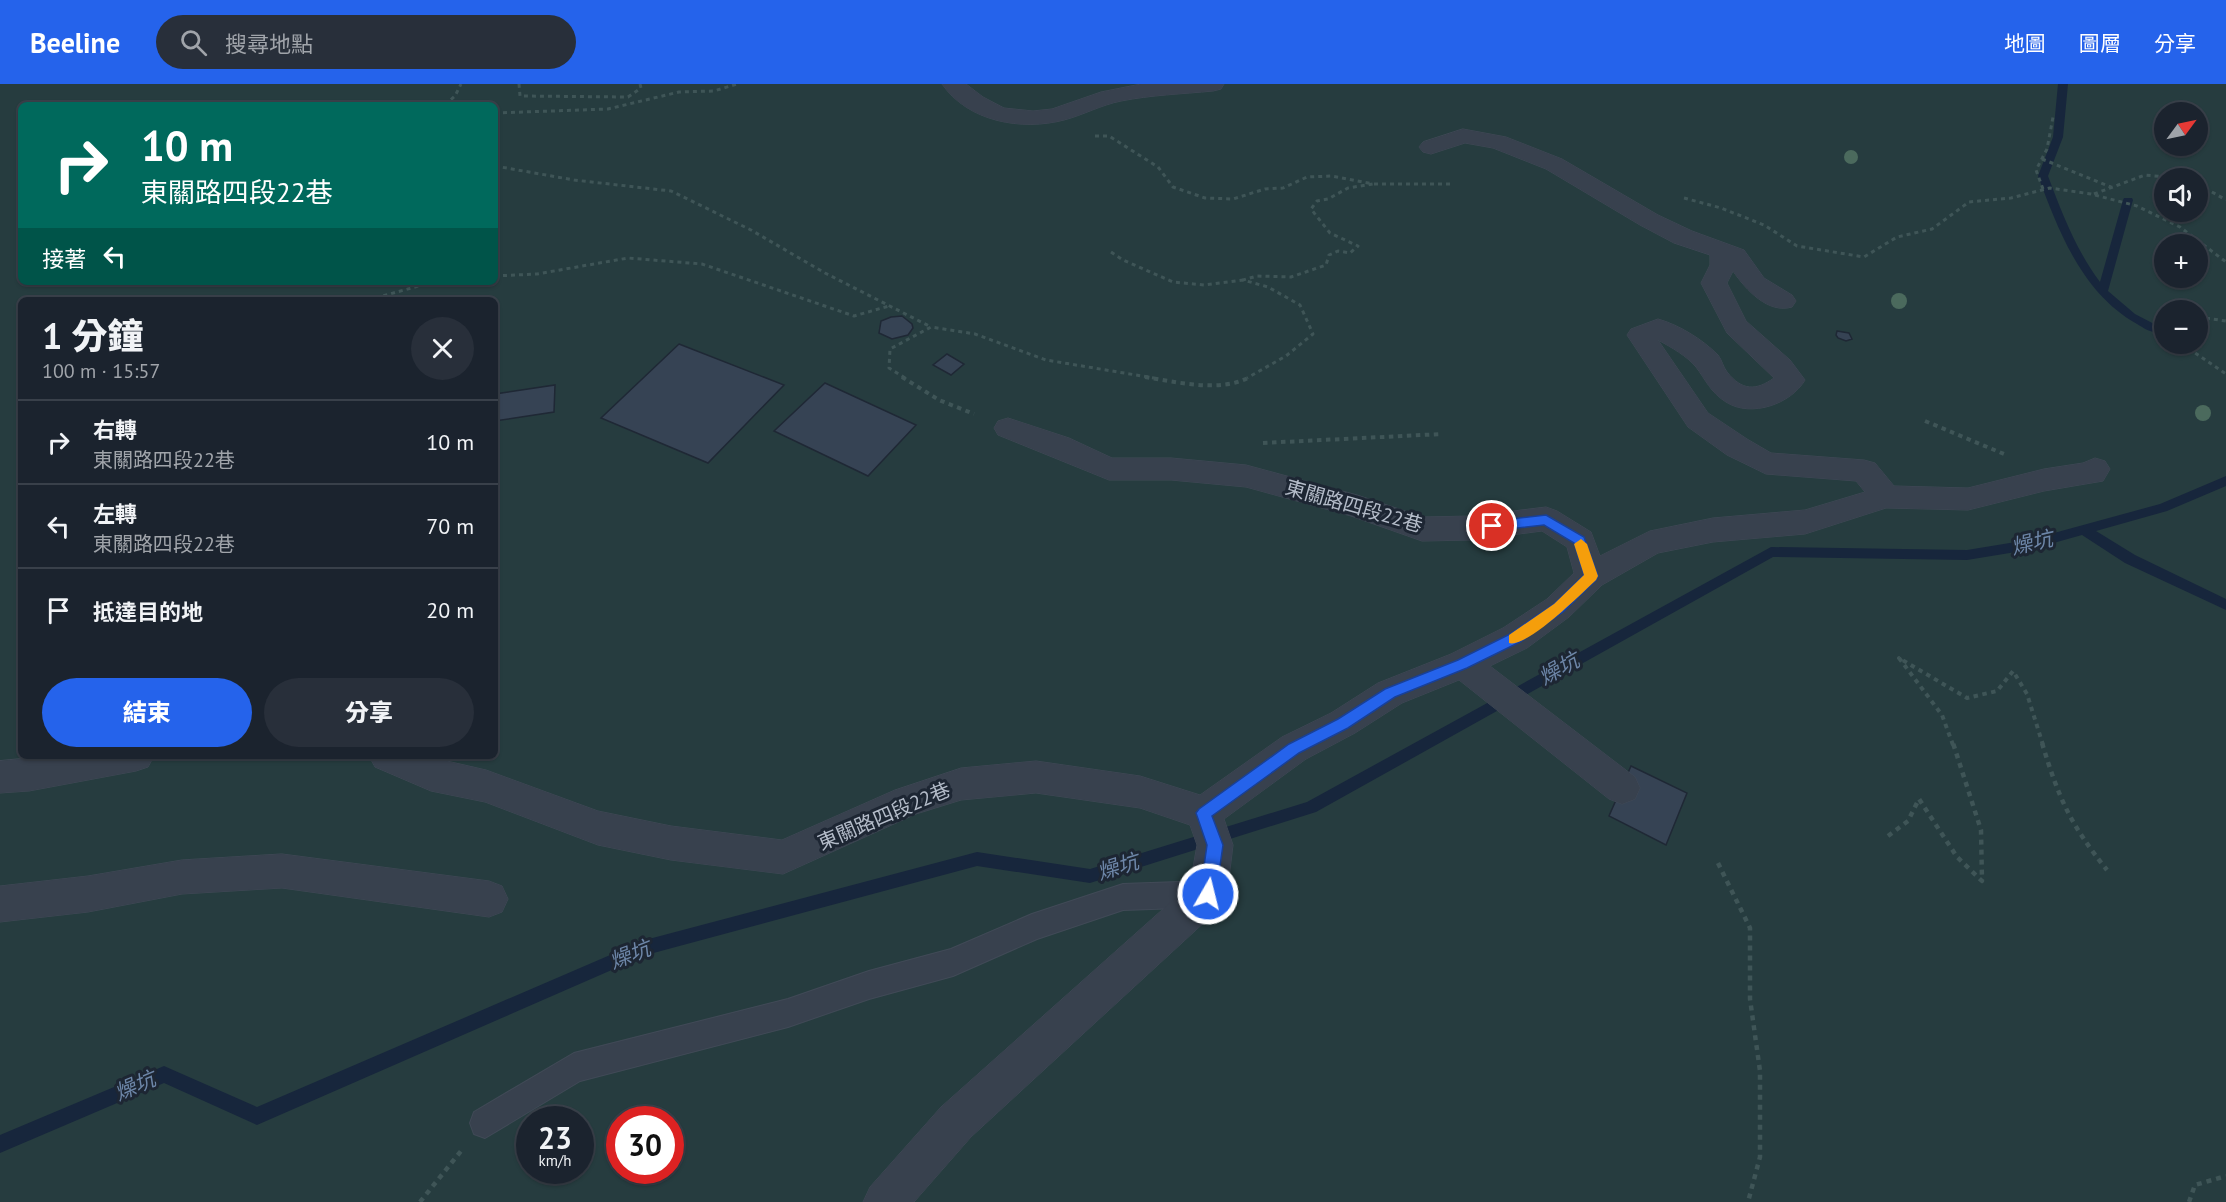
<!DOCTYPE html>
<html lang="zh-TW">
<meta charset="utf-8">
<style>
:root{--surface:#1b232e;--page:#282f3a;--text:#f1f3f6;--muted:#a0a4aa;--line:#39404a;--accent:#2563eb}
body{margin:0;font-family:"PT Sans","Noto Sans TC",sans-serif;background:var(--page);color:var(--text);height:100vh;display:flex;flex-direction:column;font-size:22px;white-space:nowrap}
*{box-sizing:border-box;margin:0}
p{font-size:20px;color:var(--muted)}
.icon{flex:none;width:33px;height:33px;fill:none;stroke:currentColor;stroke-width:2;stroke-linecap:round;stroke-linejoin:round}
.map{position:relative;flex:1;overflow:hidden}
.side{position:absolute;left:18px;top:213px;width:480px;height:462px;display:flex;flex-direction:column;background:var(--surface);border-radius:9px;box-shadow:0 2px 4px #0004,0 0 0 2px var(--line)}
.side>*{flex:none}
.top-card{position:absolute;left:18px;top:18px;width:480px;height:183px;border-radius:9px;box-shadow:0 2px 4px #0004,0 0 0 2px var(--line);background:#00695c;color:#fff;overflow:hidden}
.needle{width:39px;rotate:57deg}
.tools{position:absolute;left:2154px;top:18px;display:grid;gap:12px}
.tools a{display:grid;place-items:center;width:54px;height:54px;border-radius:50%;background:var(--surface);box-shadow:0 2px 4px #0004,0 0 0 2px var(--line);font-size:30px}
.speed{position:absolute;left:516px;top:1022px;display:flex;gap:12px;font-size:30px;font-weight:700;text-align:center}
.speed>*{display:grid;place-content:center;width:78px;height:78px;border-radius:50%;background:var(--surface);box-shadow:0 2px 4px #0004,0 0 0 2px var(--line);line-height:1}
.speed small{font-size:15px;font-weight:400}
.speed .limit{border:9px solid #d22;background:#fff;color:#111}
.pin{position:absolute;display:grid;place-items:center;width:51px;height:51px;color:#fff;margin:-26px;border:3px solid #fff;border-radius:50%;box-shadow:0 2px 6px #0007}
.me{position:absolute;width:66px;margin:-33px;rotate:8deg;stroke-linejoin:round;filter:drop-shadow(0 0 4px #0008)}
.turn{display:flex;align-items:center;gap:21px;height:126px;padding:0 24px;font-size:27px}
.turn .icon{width:78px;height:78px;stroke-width:2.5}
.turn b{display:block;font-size:42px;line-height:51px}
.then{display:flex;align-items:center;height:57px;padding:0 24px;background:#0003;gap:12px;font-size:22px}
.round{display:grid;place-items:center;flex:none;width:63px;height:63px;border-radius:32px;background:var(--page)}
.headline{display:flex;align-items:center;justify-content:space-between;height:102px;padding:0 24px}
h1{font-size:36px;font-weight:800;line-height:45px}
.action{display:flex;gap:12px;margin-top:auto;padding:12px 24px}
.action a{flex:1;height:69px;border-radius:36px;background:var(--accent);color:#fff;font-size:24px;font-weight:800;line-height:69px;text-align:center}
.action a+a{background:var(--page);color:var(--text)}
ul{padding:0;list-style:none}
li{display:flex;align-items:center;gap:18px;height:84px;padding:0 24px;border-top:2px solid var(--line)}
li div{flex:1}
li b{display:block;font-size:22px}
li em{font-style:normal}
header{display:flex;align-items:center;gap:36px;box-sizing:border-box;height:84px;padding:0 30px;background:var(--accent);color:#fff}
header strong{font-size:28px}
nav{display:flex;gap:33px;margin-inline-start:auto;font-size:21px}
.search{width:420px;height:54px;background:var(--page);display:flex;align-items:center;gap:15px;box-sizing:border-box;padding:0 21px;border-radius:33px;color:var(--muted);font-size:22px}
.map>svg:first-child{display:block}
</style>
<header>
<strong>Beeline</strong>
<div class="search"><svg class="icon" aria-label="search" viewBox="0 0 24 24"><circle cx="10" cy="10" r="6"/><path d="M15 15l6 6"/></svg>搜尋地點</div>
<nav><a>地圖</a><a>圖層</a><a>分享</a></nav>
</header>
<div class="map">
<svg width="2226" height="1118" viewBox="0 0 2226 1118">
<rect width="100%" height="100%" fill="#242f3e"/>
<path fill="#263c3f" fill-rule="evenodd" d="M0 0H2226V1118H0ZM21 21H495V198H21ZM2164 28H2198V62H2164ZM2164 94H2198V128H2164ZM2164 160H2198V194H2164ZM21 216H495V672H21ZM2164 226H2198V260H2164ZM530 1035H580V1086H530ZM620 1035H670V1086H620Z"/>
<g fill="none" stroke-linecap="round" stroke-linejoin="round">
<g fill="#17263c" fill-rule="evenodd">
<path d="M2058 0H2068L2063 53 2048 92C2062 129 2076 166 2100 198L2123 116 2124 114H2132L2133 116 2108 207 2135 230 2158 242V248C2150 249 2144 244 2137 240 2082 209 2059 148 2038 92L2053 53Z"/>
<polygon points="2226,392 2226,402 2167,427 2096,447 2135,471 2226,515 2226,526 2125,479 2082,451 2028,466 1967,476 1773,473 1316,728 1090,799 977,782 646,871 257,1041 164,999 0,1069 0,1051 164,982 257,1023 645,856 977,768 1090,785 1307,718 1771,463 1967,466 2028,456 2160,420"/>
</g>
</g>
<g fill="#364354" stroke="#1f2835" stroke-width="1.5">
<polygon points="902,232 912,240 913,244 908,251 892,255 879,249 881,237 891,233"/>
<polygon points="1837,247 1849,249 1852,255 1846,257 1838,254 1836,251"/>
<polygon points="679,260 784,301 708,379 601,334"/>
<polygon points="947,270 964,280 951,291 933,281"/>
<polygon points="825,299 916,341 868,392 774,347"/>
<polygon points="555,301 554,328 495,337 495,310"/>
<polygon points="1631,682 1687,709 1666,761 1609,732"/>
</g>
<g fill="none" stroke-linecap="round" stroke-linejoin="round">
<g stroke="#414a57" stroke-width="2">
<polygon id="lane" points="1208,797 1218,801 1222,810 1218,819 1208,823 1123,826 1037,855 953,892 869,915 788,943 580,997 485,1054 474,1050 470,1039 474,1028 574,969 788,915 869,887 951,865 1032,830 1123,800"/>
</g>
<g stroke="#414a57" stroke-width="1">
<g id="street">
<path d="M942 0H966L983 13 1004 24 1033 27 1052 25 1101 8 1141 0H1224L1221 5 1213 7C1182 10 1151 11 1121 17 1101 21 1083 31 1064 36 1022 47 968 38 942 0Z"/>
<path d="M1463 45 1506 53 1562 75 1658 131 1692 147 1744 166 1764 194 1792 211 1796 217 1792 223C1768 230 1746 206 1733 187L1727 199 1746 237 1790 276 1805 296C1791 320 1751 334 1726 318 1710 308 1706 296 1696 283 1687 272 1671 263 1658 256L1708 329 1747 355 1771 369 1864 376 1875 379 1894 402 1968 404 2044 385 2083 379 2095 374 2105 377 2110 385 2103 397 2044 407 1968 426 1886 424 1805 450 1713 458 1658 469 1602 501 1569 533 1527 564 1490 582 1635 693 1640 704 1635 715 1622 720 1609 715 1459 596 1402 619 1355 649 1306 675 1224 735 1233 761 1227 810 1221 823 971 1053 914 1118H863L870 1103 941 1023 1190 801 1197 761 1190 741 1140 724 1036 709 961 716 916 730 783 790 671 776 598 761 485 718 431 707 375 683 369 672H425L486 686 598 727 671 742 782 756 895 706 961 684 1036 677 1140 692 1200 711 1282 653 1331 629 1378 599 1451 570 1503 544 1547 515 1574 489 1567 463 1542 447 1473 456 1422 457 1351 432 1246 403 1171 396H1109L998 351 994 344 998 337 1008 334 1069 354 1112 374H1171L1246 381 1357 411 1423 433 1473 432 1546 423 1557 427 1591 448 1600 472 1650 447 1713 434 1805 426 1865 408 1856 397 1766 390 1727 371 1688 343 1631 257 1627 251 1631 245 1658 235C1679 241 1702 255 1718 271 1722 276 1723 283 1727 288 1742 307 1756 307 1774 294L1727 249 1701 199 1710 181V171L1674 159 1640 141 1546 85 1493 64 1465 59 1431 70 1423 68 1419 63 1423 58Z"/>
<polygon points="48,672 154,672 148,683 136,687 29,707 0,709 0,677"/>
<polygon points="282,770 489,797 502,802 508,815 502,828 489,833 282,804 182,810 88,828 0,838 0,802 88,792 182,776"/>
</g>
</g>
<g stroke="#3f5557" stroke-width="3" stroke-dasharray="4 4" stroke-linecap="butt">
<polyline points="519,0 520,12 628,13 641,4 640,0"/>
<polyline points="445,21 455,12 461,0"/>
<polyline points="495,29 608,25 679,8 714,7 737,0"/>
<polyline points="1095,52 1109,52 1158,83 1173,103 1205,114 1233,115 1265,105 1283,104 1307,93 1332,92 1373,100 1348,104 1328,115 1317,117 1311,125 1330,149 1358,162 1350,169 1338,167 1329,171 1326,181 1291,193 1257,192 1243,196 1268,203 1300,221 1313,250 1286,272 1247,294"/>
<polyline points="2042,75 2111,103"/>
<polyline points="495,82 574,96 671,107 751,146 825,189 931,243"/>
<polyline points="1374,100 1451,100"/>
<polyline points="2198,100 2226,116"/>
<polyline points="2043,105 2036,86 2047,65 2053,33"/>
<polyline points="2094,110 2145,91 2177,94"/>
<polyline points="1684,114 1721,124 1764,141 1797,162 1864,173 1897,153 1932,145 1969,118 2011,114 2050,104 2091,110 2137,122 2180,143 2226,178"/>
<polyline points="2175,128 2194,133"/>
<polyline points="2166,135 2167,128 2172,128"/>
<polyline points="1111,168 1123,176 1173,198 1204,201 1243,196"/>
<polyline points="495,192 537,190 628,174 702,180 854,232 889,222"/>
<polyline points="368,216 433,198"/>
<polyline points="2198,233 2226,237"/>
<polyline points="2182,260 2226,290"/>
<polyline points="905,294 889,284 890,265 931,243 975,250 1046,276 1154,294"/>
</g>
<g stroke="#3f5557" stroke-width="4" stroke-dasharray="4.5 4.5" stroke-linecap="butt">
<polyline points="902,293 939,316 974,330"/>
<path d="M1145 293C1177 298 1220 309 1250 293"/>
<polyline points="1925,337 2004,370"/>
<polyline points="1263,359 1442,350"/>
<polyline points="1953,661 1942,631 1899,574 1967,614 1997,607 2013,587 2027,610 2043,661"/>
</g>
<g stroke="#3f5557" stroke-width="4.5" stroke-dasharray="5 5" stroke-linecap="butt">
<path d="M2042 659C2059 715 2070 740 2107 786"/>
<polyline points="1888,752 1908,737 1919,715 1957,773 1982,797 1981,746 1953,659"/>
<polyline points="1718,779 1750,844 1750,915 1760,987 1760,1073 1748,1118"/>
<polyline points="420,1118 461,1067"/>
<polyline points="2189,1118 2195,1101 2226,1092"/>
</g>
<use href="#lane" fill="#38414e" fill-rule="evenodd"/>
<use href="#street" fill="#38414e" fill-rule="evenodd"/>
</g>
<g fill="#4b6a5d">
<circle cx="1851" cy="73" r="7"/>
<circle cx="1899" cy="217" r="8"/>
<circle cx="2203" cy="329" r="8"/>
</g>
<polygon fill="#2563eb" stroke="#184099" stroke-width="1.5" points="1546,431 1584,453 1598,492 1596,496 1563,528 1520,558 1467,584 1395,613 1348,644 1299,669 1212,732 1223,761 1216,810 1213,815 1208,817 1202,815 1200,810 1207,761 1196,729 1199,725 1289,660 1338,635 1385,605 1458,576 1510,550 1554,520 1584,491 1574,459 1544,441 1492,447 1485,442 1492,437"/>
<path fill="#f59e0b" d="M1581 455 1587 460 1598 492 1596 496C1582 509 1526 565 1509 559V551L1554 520 1584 491 1574 460Z"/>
<g text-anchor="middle" stroke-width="6" stroke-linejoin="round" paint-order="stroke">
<g font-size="20" fill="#b4bcc9" stroke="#1d2633">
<text transform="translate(1354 422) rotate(16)" y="7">東關路四段22巷</text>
<text transform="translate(884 732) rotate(-23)" y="7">東關路四段22巷</text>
</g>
<g font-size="21" font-style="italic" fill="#6d86a8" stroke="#1d2633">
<text transform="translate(2032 459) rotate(-13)" y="7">燥坑</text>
<text transform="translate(1559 585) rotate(-29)" y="7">燥坑</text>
<text transform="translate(1118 783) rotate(-17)" y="7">燥坑</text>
<text transform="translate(630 871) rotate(-21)" y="7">燥坑</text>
<text transform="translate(135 1002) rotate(-23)" y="7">燥坑</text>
</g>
</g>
</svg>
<div class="tools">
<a><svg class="needle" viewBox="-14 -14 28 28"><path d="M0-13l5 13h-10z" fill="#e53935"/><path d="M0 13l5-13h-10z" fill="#a0a4aa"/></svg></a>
<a><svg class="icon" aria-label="sound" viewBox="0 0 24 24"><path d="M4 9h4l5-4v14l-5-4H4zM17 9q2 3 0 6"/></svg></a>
<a>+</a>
<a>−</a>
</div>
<div class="speed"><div>23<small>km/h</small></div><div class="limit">30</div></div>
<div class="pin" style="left:1492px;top:442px;background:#d93025"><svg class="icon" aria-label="arrive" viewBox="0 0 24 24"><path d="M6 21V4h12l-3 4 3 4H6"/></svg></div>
<svg class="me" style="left:1208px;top:810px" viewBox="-20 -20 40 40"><circle r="17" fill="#2563eb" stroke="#fff" stroke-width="3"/><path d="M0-11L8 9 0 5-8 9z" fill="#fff"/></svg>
<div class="top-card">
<div class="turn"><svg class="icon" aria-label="right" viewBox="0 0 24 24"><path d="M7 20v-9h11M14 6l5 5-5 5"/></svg><div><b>10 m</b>東關路四段22巷</div></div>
<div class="then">接著<svg class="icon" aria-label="left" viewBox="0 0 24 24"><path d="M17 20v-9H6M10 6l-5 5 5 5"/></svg></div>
</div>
<section class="side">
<div class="headline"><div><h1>1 分鐘</h1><p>100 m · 15:57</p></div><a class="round"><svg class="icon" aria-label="close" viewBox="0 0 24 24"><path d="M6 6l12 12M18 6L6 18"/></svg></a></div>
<ul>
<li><svg class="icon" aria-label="right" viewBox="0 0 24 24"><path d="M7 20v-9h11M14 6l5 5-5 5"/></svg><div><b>右轉</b><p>東關路四段22巷</p></div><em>10 m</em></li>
<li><svg class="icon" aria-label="left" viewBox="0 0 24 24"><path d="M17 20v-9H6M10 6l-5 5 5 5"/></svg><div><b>左轉</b><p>東關路四段22巷</p></div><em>70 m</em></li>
<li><svg class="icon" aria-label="arrive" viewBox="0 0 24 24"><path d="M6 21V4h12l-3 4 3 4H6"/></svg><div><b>抵達目的地</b></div><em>20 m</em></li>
</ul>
<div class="action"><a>結束</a><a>分享</a></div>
</section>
</div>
